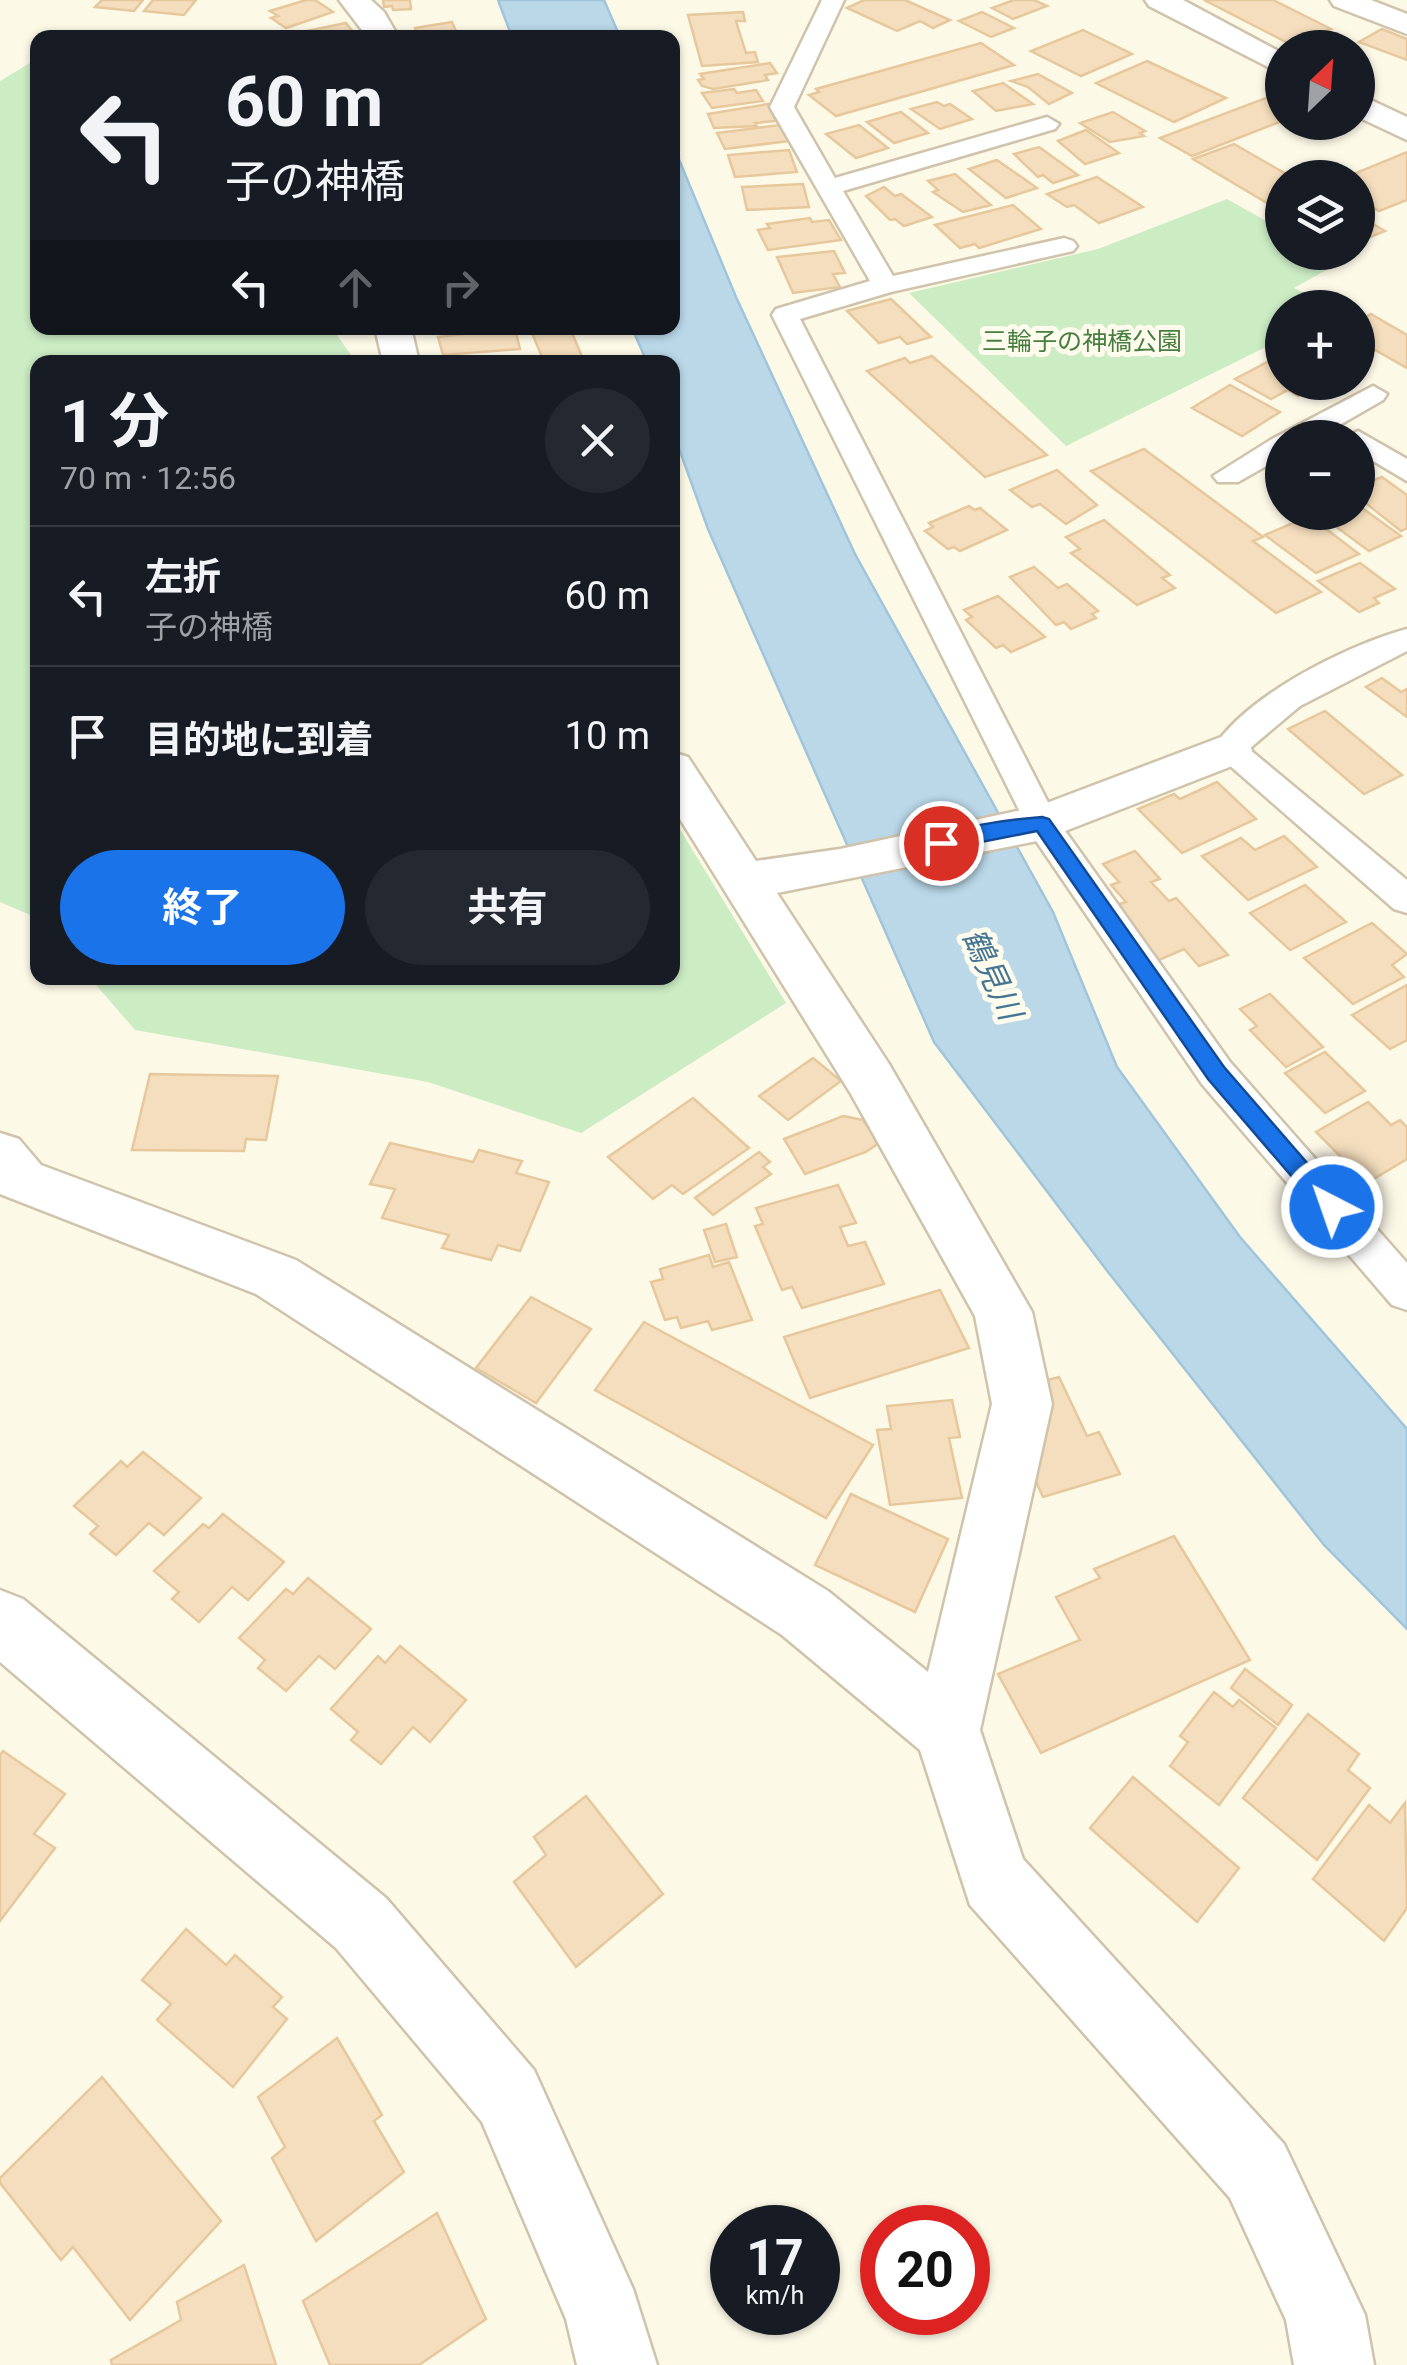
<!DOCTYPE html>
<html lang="ja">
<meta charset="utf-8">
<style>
:root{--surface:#171b24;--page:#242831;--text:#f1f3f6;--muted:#9ea1a6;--line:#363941;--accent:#1a73e8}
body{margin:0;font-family:Roboto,"Noto Sans JP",sans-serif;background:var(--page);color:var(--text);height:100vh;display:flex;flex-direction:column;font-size:38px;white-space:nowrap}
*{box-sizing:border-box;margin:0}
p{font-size:32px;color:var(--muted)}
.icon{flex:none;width:55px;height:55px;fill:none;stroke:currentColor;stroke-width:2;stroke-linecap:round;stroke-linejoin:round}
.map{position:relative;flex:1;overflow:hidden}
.details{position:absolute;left:30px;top:355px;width:650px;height:630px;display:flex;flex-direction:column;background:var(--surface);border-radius:20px;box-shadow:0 2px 8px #0004}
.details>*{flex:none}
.top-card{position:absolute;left:30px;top:30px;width:650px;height:305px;border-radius:20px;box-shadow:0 2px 8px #0004;background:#171b24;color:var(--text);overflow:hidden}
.needle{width:65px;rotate:25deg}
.tools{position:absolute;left:1265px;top:30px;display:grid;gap:20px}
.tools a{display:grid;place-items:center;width:110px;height:110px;border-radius:50%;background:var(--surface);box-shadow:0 2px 8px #0004;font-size:50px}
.speed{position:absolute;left:710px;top:2205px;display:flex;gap:20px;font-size:50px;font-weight:700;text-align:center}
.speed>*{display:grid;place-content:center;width:130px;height:130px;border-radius:50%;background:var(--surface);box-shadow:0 2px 8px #0004;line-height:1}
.speed small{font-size:25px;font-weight:400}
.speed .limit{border:15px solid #d22;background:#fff;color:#111}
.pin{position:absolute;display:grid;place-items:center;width:85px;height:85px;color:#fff;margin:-42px;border:5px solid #fff;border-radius:50%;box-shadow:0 2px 10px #0007}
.me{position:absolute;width:110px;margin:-55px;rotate:319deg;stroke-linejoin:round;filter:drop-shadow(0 0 8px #0008)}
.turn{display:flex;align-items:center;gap:35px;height:210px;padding:0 30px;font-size:45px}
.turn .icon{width:130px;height:130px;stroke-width:2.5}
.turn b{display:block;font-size:70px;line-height:85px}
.lanes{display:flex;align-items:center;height:95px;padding:0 30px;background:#0003;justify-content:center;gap:50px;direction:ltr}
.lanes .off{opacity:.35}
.round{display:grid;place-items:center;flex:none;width:105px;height:105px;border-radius:52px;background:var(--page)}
.head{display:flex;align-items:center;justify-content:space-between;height:170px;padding:0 30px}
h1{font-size:60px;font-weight:700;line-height:75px}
.action{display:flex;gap:20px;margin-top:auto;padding:20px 30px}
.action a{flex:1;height:115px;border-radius:60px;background:var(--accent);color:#fff;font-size:40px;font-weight:700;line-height:115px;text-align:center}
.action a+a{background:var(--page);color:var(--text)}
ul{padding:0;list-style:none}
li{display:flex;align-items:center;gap:30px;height:140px;padding:0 30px;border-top:2px solid var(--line)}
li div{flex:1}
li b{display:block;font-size:38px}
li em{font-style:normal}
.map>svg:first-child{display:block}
</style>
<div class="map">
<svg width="1407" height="2365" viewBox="0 0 1407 2365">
<rect width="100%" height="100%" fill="#fdf9e7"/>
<g fill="#ccecc4">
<polygon points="35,60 38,328 332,328 356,362 38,362 37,918 0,902 0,81"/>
<polygon points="1227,199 1282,230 1282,252 1323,253 1341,262 1294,288 1332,307 1282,308 1282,339 1066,446 909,293 1098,249"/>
<polygon points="673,818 786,1003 581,1133 428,1082 135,1030 90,978 672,978"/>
</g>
<g fill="#bad8e8" stroke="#a0c5da" stroke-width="2.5">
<polygon points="498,0 604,0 620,37 512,37"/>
<polygon points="673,145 736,297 855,554 1053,912 1117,1067 1240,1237 1407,1429 1407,1629 1324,1545 1108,1272 934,1042 708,529 673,432 672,362 647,362 632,328 672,328"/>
</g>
<g fill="#f4debd" stroke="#e7c89d" stroke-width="2.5">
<polygon points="102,0 143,0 134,11 95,7"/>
<polygon points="153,0 196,0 184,15 144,11"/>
<polygon points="306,0 315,0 333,12 286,28 271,18 278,16 270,11"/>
<polygon points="383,0 410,0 411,9 393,10 392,6 384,7"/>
<polygon points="864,0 905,0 950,20 933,28 920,21 897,31 847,8"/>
<polygon points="1014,0 1034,0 1047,6 1013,19 992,8"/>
<polygon points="1204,0 1273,0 1331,29 1290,44"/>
<polygon points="743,12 745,21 736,21 746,53 755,52 758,62 702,66 688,15"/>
<polygon points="982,12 1014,28 991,37 959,21"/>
<polygon points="452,22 458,36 418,38 415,28"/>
<polygon points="346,23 358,38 295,38 293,34"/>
<polygon points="1382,29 1407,39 1407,60 1359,42"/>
<polygon points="1083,30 1132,54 1081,76 1031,51"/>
<polygon points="981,43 1014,65 836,116 809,95 819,92 816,89"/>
<polygon points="1147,61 1226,98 1174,122 1096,83"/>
<polygon points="770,63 777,73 765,75 768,80 713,89 702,86 698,80 704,79 700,74"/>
<polygon points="1038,74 1072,93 1049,104 1028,87 1011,81"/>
<polygon points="1003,83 1033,104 996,111 973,91"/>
<polygon points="734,89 737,93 756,90 763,101 712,108 702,93"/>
<polygon points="1282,92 1282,121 1192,156 1160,138"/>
<polygon points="937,102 944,106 950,104 972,119 940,129 911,109"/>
<polygon points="768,104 776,121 755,123 757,126 714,128 708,114"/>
<polygon points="901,112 928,133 894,143 867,122"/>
<polygon points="1113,112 1145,131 1140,133 1144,136 1110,142 1080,123"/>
<polygon points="780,125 789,141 725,149 717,133"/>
<polygon points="859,125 888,148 856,158 826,134"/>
<polygon points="1086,130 1119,153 1085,164 1058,141"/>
<polygon points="1234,144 1293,178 1282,178 1282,212 1193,159"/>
<polygon points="1039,147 1078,175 1053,183 1043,175 1038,177 1014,154"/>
<polygon points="789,150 797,172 735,177 728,155"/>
<polygon points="1407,152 1407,200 1379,211 1358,199 1358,178 1344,178"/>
<polygon points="997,160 1037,188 1006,198 969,169"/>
<polygon points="955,174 991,205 963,212 933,192 938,190 928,181"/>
<polygon points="1097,177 1143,207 1099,223 1074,205 1067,207 1047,194"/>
<polygon points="803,184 809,207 747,210 742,187"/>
<polygon points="884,187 895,196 901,194 932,217 904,226 895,219 890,220 866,196"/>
<polygon points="1013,205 1041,229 979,248 975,244 960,248 935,225"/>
<polygon points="1358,215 1385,231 1358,242"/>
<polygon points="810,218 812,222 829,220 841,240 768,250 758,230 770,228 767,224"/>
<polygon points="834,251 845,273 833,274 840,287 793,293 777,257"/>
<polygon points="891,299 931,337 907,344 900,337 879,343 847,311"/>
<polygon points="1371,314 1407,335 1407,368 1375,350 1358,359 1358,321"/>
<polygon points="515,328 520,349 443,355 438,337"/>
<polygon points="530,328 570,328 583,359 544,362"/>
<polygon points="932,356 1047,455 985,477 867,371 905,358 910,363"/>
<polygon points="1273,359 1282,365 1282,382 1318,385 1298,396 1288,390 1271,399 1235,379"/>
<polygon points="1230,385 1280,412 1242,436 1192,408"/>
<polygon points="1144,449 1263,537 1253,541 1321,592 1276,613 1091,471"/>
<polygon points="1057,470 1097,505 1066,524 1040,504 1032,507 1010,490"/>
<polygon points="1382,477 1407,495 1407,528 1401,531 1358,497 1358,486"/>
<polygon points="1358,505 1401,536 1369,551 1316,512 1358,512"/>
<polygon points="969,506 975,510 980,508 1007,530 960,551 954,547 948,549 925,531 933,527 929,523"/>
<polygon points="1309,516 1359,554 1316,573 1265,535"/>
<polygon points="1104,520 1170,575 1162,578 1175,588 1137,605 1071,553 1080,549 1066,537"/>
<polygon points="1360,563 1395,589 1374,598 1379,603 1359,612 1318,581"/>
<polygon points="1034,567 1058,588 1067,584 1098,611 1092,614 1096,618 1071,629 1064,622 1056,625 1010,577"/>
<polygon points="998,596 1045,637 1011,652 1003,645 996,648 966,620 972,617 964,610"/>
<polygon points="1382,678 1401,692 1407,689 1407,717 1366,687"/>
<polygon points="1325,711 1402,775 1364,794 1288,729"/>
<polygon points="1217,782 1256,819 1182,853 1138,809 1174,794 1180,799"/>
<polygon points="1284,836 1317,867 1248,900 1202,856 1241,838 1255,850"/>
<polygon points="1135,851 1160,879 1151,882 1169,901 1176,898 1228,955 1199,966 1184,949 1157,961 1116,905 1126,902 1111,885 1119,882 1103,864"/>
<polygon points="1305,885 1346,922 1290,950 1250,913"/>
<polygon points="1372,923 1407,954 1392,965 1404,977 1353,1004 1304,958"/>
<polygon points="1407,985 1407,1040 1390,1049 1352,1015"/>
<polygon points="1270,994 1323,1047 1286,1067 1250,1030 1257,1026 1240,1009"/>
<polygon points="1325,1052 1365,1091 1325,1113 1285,1073"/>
<polygon points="813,1058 841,1081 788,1120 759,1096"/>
<polygon points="150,1074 278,1076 266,1140 246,1139 244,1151 132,1150"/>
<polygon points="693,1098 749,1148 683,1194 672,1185 653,1199 608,1157"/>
<polygon points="1368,1102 1391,1125 1400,1120 1407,1127 1407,1159 1367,1183 1316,1132"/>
<polygon points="843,1116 863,1120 879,1143 866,1152 805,1174 784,1139"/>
<polygon points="390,1143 473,1162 479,1150 522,1161 516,1173 549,1182 520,1251 498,1245 491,1260 442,1248 449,1235 382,1218 395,1189 370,1184"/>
<polygon points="759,1152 770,1162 763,1167 771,1174 713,1215 695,1198"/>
<polygon points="838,1185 856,1223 840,1227 848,1246 865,1242 884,1284 802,1308 792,1287 782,1290 755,1226 763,1224 756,1208"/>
<polygon points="726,1224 737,1257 715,1262 704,1230"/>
<polygon points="709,1255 713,1267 729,1262 752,1320 712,1330 708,1321 681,1328 677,1317 665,1320 651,1282 663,1279 660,1269"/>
<polygon points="940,1290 969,1348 810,1398 784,1337"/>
<polygon points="531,1297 591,1329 536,1403 476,1368"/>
<polygon points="644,1322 873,1445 826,1518 595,1390"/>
<polygon points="1059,1377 1087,1436 1099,1432 1120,1474 1043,1497 1023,1453 1026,1386"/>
<polygon points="952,1400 960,1437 949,1438 962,1498 890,1505 877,1430 891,1429 887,1406"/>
<polygon points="143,1452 201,1498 164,1535 149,1523 116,1555 90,1534 98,1526 74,1506 121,1461 127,1467"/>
<polygon points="851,1494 948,1539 915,1612 815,1565"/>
<polygon points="223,1514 284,1562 248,1600 232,1587 199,1622 172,1599 179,1592 154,1571 203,1524 209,1528"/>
<polygon points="1174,1536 1250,1660 1041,1753 998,1674 1080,1640 1056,1597 1100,1578 1094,1569"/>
<polygon points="308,1578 371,1629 335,1669 319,1656 286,1691 258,1668 265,1660 239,1638 286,1589 293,1594"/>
<polygon points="400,1646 466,1700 430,1742 413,1727 381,1764 351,1740 358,1732 331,1709 378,1656 385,1663"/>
<polygon points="1245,1669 1292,1705 1278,1725 1231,1688"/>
<polygon points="1214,1692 1233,1707 1239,1700 1276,1728 1219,1805 1170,1766 1188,1742 1180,1736"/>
<polygon points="1308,1714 1359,1754 1348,1770 1370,1788 1317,1860 1243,1798"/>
<polygon points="3,1751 65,1794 34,1834 55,1848 0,1921 0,1755"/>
<polygon points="1133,1777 1239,1868 1197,1922 1090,1828"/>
<polygon points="586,1796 663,1894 576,1967 514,1882 546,1855 534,1837"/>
<polygon points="1405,1803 1407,1908 1384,1941 1313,1879 1369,1805 1390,1823"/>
<polygon points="186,1929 226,1965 235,1955 282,1997 273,2007 287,2019 233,2087 157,2020 171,2004 142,1980"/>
<polygon points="337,2038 382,2115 374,2121 404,2172 316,2241 272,2158 285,2147 258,2097"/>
<polygon points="102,2077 221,2221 130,2320 73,2247 61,2260 0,2183 0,2178"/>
<polygon points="437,2213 486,2319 419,2365 330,2365 303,2301"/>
<polygon points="244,2265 276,2365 112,2365 111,2360 181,2320 177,2302"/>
</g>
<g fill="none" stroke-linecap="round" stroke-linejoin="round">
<g stroke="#d0c3ac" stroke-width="5">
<g id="lane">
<polygon points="822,0 844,0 794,107 835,178 1047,117 1059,124 1055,129 843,191 893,276 1064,238 1073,241 1077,246 1073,251 891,292 800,319 1056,818 1230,1062 1407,1263 1407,1310 1392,1305 1202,1084 1030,832 772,315 776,309 870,281 770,107"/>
<polygon points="1373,386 1387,394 1383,400 1317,438 1282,438 1282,457 1238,482 1218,482 1213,476 1272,439"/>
<polygon points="1358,431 1407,459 1407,481 1358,452 1358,438 1345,438"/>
<path d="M1407 629V651L1300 706 1249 749 1407 880V913L1394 909 1212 750C1245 696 1347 645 1407 629Z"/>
</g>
</g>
<g stroke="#d0c3ac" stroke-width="5">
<g id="street">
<polygon points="339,0 371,0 384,12 399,38 368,38"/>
<polygon points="1145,0 1183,0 1282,53 1282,74 1149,6"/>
<polygon points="1330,0 1371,0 1407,14 1407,34 1334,6"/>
<polygon points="1358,94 1407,117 1407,140 1358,117"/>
<polygon points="375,328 411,328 419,362 383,362"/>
<polygon points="1229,734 1245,739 1252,750 1245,761 1042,840 777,893 889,1064 1032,1312 1052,1404 980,1730 1023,1859 1284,2144 1365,2315 1374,2365 1294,2365 1286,2320 1230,2198 970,1905 920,1750 782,1635 256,1294 0,1194 0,1133 19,1139 41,1165 296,1260 828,1591 928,1672 992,1404 975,1316 851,1094 672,806 672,752 688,757 756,861 840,849 1036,807"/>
<polygon points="0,1590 23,1599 386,1898 534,2070 633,2289 657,2365 577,2365 566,2319 482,2122 336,1948 0,1662"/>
</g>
</g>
<use href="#lane" fill="#fff" fill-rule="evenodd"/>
<use href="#street" fill="#fff" fill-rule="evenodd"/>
</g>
<path fill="#1a73e8" stroke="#114b97" stroke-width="2.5" d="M1042 817 1049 819 1224 1067 1340 1201 1343 1207 1340 1214H1324L1208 1079 1037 831 941 850 931 843C947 826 1017 819 1042 817Z"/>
<g text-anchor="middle" stroke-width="10" stroke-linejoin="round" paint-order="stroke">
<g font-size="25" fill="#477f41" stroke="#fffcee">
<text x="1082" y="350">三輪子の神橋公園</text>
</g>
<g font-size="32" font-style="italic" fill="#457794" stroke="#fffcee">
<text transform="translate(992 974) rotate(65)" y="11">鶴見川</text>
</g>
</g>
</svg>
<div class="tools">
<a><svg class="needle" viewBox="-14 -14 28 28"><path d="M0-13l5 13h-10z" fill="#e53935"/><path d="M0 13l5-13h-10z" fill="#9ea1a6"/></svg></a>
<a><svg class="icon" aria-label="layers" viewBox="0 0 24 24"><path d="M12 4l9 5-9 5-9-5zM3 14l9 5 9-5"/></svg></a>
<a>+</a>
<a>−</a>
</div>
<div class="speed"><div>17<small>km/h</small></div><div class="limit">20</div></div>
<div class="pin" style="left:941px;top:843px;background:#d93025"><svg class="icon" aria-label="arrive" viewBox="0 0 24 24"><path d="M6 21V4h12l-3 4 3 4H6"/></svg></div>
<svg class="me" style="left:1332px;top:1207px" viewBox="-20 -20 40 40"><circle r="17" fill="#1a73e8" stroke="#fff" stroke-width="3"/><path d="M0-11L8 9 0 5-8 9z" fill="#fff"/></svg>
<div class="top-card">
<div class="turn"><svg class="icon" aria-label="left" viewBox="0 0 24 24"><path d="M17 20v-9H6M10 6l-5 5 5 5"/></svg><div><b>60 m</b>子の神橋</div></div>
<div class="lanes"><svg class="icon" aria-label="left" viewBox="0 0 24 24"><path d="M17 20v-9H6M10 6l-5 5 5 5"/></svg><svg class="icon off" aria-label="ahead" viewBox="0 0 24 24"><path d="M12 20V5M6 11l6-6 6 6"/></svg><svg class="icon off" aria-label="right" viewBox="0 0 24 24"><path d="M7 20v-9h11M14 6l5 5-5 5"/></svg></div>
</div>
<section class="details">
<div class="head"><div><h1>1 分</h1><p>70 m · 12:56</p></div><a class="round"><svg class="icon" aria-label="close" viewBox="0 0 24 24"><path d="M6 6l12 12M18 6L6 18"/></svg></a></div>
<ul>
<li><svg class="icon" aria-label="left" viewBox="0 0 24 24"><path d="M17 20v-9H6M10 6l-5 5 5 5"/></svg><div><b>左折</b><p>子の神橋</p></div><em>60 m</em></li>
<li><svg class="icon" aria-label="arrive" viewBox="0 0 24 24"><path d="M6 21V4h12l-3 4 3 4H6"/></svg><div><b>目的地に到着</b></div><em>10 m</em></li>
</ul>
<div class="action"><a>終了</a><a>共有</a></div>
</section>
</div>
